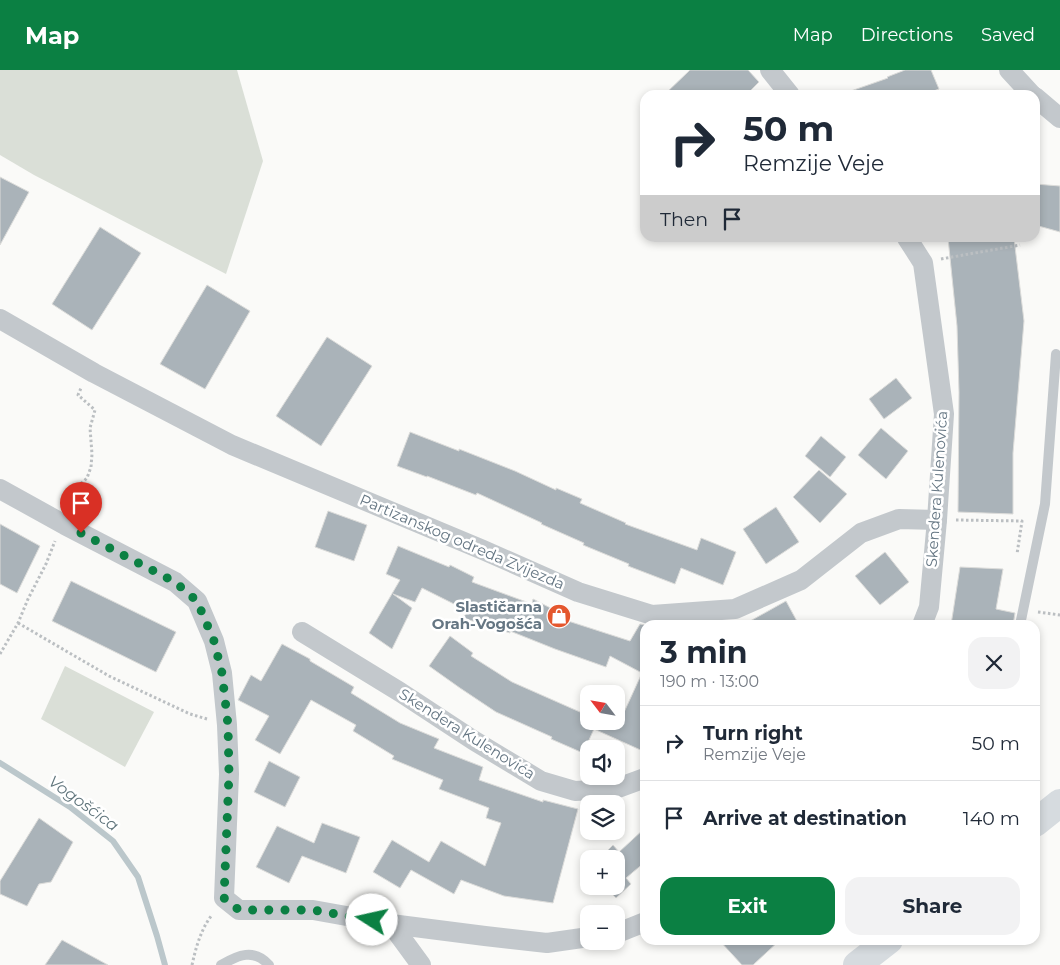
<!DOCTYPE html>
<meta charset="utf-8">
<style>
:root{--surface:#fff;--page:#f2f2f3;--text:#1f2937;--muted:#747a83;--line:#e0e1e3;--accent:#0b8043}
body{margin:0;font-family:Montserrat,sans-serif;background:var(--page);color:var(--text);height:100vh;display:flex;flex-direction:column;font-size:19px;white-space:nowrap}
*{box-sizing:border-box;margin:0}
p{font-size:16px;color:var(--muted)}
.icon{flex:none;width:28px;height:28px;fill:none;stroke:currentColor;stroke-width:2;stroke-linecap:round;stroke-linejoin:round}
.map{position:relative;flex:1;overflow:hidden}
.panel{position:absolute;left:640px;top:550px;width:400px;height:325px;display:flex;flex-direction:column;background:var(--surface);border-radius:15px;box-shadow:0 2px 8px #0003}
.panel>*{flex:none}
.guide{position:absolute;left:640px;top:20px;width:400px;height:152px;border-radius:15px;box-shadow:0 2px 8px #0003;background:#fff;color:var(--text);overflow:hidden}
.needle{width:32px;rotate:301deg}
.buttons{position:absolute;left:580px;top:615px;display:grid;gap:10px}
.buttons a{display:grid;place-items:center;width:45px;height:45px;border-radius:10px;background:var(--surface);box-shadow:0 2px 8px #0003;font-size:25px}
.pin{position:absolute;display:grid;place-items:center;width:42px;height:42px;color:#fff;margin:-51px -21px;border-radius:50% 50% 50% 0;rotate:-45deg;box-shadow:0 0 5px #0007}
.pin .icon{rotate:45deg}
.me{position:absolute;width:55px;margin:-28px;rotate:280deg;stroke-linejoin:round;filter:drop-shadow(0 0 4px #0008)}
.turn{display:flex;align-items:center;gap:18px;height:105px;padding:0 20px;font-size:22px}
.turn .icon{width:65px;height:65px;stroke-width:2.5}
.turn b{display:block;font-size:35px;line-height:42px}
.then{display:flex;align-items:center;height:48px;padding:0 20px;background:#0003;gap:10px;font-size:19px}
.round{display:grid;place-items:center;flex:none;width:52px;height:52px;border-radius:15px;background:var(--page)}
.summary{display:flex;align-items:center;justify-content:space-between;height:85px;padding:0 20px}
h1{font-size:30px;font-weight:700;line-height:38px}
.action{display:flex;gap:10px;margin-top:auto;padding:10px 20px}
.action a{flex:1;height:58px;border-radius:15px;background:var(--accent);color:#fff;font-size:20px;font-weight:700;line-height:58px;text-align:center}
.action a+a{background:var(--page);color:var(--text)}
ul{padding:0;list-style:none}
li{display:flex;align-items:center;gap:15px;height:75px;padding:0 20px;border-top:1px solid var(--line)}
li div{flex:1}
li b{display:block;font-size:19px}
li em{font-style:normal}
header{display:flex;align-items:center;gap:30px;box-sizing:border-box;height:70px;padding:0 25px;background:var(--accent);color:#fff}
header strong{font-size:24px}
nav{display:flex;gap:28px;margin-inline-start:auto;font-size:18px}
.map>svg:first-child{display:block}
</style>
<header>
<strong>Map</strong>
<nav><a>Map</a><a>Directions</a><a>Saved</a></nav>
</header>
<div class="map">
<svg width="1060" height="895" viewBox="0 0 1060 895">
<rect width="100%" height="100%" fill="#fafaf8"/>
<g fill="#dadfd7">
<polygon points="0,0 237,0 263,91 226,204 34,105 0,85"/>
<polygon points="65,596 154,642 125,697 41,649"/>
</g>
<g fill="none" stroke-linecap="round" stroke-linejoin="round">
<polyline stroke="#bbc7cb" stroke-width="6" points="0,693 70,737 113,771 138,807 157,866 165,895"/>
</g>
<g fill="#aab3b9" stroke="#dcdcda">
<polygon points="690,0 748,0 759,12 746,25 664,25"/>
<polygon points="905,0 931,0 939,19 923,25 848,25 848,22 888,8 887,7"/>
<polygon points="0,107 29,122 0,175"/>
<polygon points="1035,114 1060,116 1060,162 1035,155"/>
<polygon points="100,157 141,183 92,260 52,234"/>
<polygon points="948,168 1014,168 1024,251 1013,383 1013,444 958,442 959,322 957,256"/>
<polygon points="207,215 250,241 205,319 160,294"/>
<polygon points="327,267 372,296 321,376 276,346"/>
<polygon points="896,308 912,328 884,349 869,329"/>
<polygon points="881,358 908,381 886,409 858,385"/>
<polygon points="410,362 459,381 459,379 515,401 556,420 556,418 582,429 580,433 626,453 625,454 697,480 701,468 736,482 723,515 681,498 675,514 628,496 629,494 583,475 584,473 541,454 542,453 477,423 476,425 427,406 427,407 397,396"/>
<polygon points="821,366 846,387 830,407 805,386"/>
<polygon points="819,400 847,424 820,453 793,427"/>
<polygon points="776,437 799,472 766,494 743,459"/>
<polygon points="328,441 367,455 354,491 315,477"/>
<polygon points="0,454 40,476 17,523 0,514"/>
<polygon points="398,476 449,497 450,495 474,507 472,512 532,534 533,529 566,546 565,550 630,571 640,554 645,555 645,682 594,659 583,683 551,669 552,667 496,642 460,618 429,596 450,566 473,583 471,586 512,612 589,646 589,651 620,651 642,603 610,586 606,597 555,579 510,561 510,563 463,548 468,541 422,518 415,532 393,524 412,538 392,579 369,563 400,510 386,504"/>
<polygon points="885,482 909,512 880,535 855,506"/>
<polygon points="960,497 1003,499 996,539 1015,543 1013,555 951,555"/>
<polygon points="71,511 176,562 156,602 52,551"/>
<polygon points="786,531 799,555 743,555"/>
<polygon points="282,574 310,589 310,591 354,617 351,623 400,653 439,669 434,678 483,697 479,710 543,732 543,730 578,739 553,833 504,826 461,810 454,824 411,800 400,818 373,802 392,770 429,792 441,771 485,796 501,753 486,748 489,738 439,719 443,710 392,689 394,686 353,661 356,655 311,630 280,684 255,670 269,646 238,630 251,605 261,611"/>
<polygon points="269,691 300,707 285,737 254,722"/>
<polygon points="39,748 73,772 51,812 39,814 27,836 0,824 0,811"/>
<polygon points="322,753 360,767 346,803 302,786 289,813 256,797 277,756 314,773"/>
<polygon points="645,758 645,792 626,808 631,814 616,828 604,816 616,816 616,789 599,789 613,775 619,782"/>
<polygon points="62,870 108,895 45,895"/>
<polygon points="719,870 780,870 753,895 742,895"/>
</g>
<g fill="none" stroke-linecap="round" stroke-linejoin="round">
<g stroke="#bbbfc2" stroke-width="3" stroke-dasharray="2.5 2.5" stroke-linecap="butt">
<polyline points="941,189 1020,175"/>
<polyline points="72,437 75,431 85,437 89,432 73,421 87,408 91,397 92,384 90,358 95,340 78,325 81,318"/>
<polyline points="956,450 1022,451 1017,484"/>
<polyline points="1038,542 1060,545"/>
<polyline points="18,553 109,606 190,644 207,649"/>
<polyline points="0,584 18,553 28,529 46,494 55,471"/>
<path d="M192 895C196 877 201 859 212 845"/>
</g>
<g stroke="#c3c8cc" stroke-width="10">
<polyline points="1020,555 1045,434 1056,284"/>
<path d="M221 895C238 885 254 878 269 895"/>
</g>
<g stroke="#c3c8cc" stroke-width="20">
<polyline points="770,0 790,25"/>
<polyline points="1009,0 1032,25"/>
<polyline points="1035,27 1060,48"/>
<polyline points="907,168 923,193 944,344 937,450 929,537 922,555"/>
<polyline points="0,249 94,303 232,375 483,480 578,522 652,545 735,539 801,510 861,463 899,449 937,450"/>
<polyline points="0,419 65,455 175,512 197,531 214,571 222,603 227,655 229,704 224,828 239,840 313,840 391,854 485,866 547,873 589,867"/>
<polyline points="302,562 400,622 473,670 541,711 575,721 615,719 645,708"/>
<polyline points="391,854 421,895"/>
<polyline points="616,863 620,862 645,852"/>
</g>
<g stroke="#d6dbdf" stroke-width="28">
<polyline points="1035,753 1060,733"/>
<polyline points="857,895 889,870"/>
</g>
</g>
<g fill="none" stroke-linecap="round" stroke-linejoin="round">
<polyline stroke="#0b8043" stroke-width="9" stroke-dasharray="0 16.2" points="81,463 175,512 197,531 214,571 222,603 228,655 229,704 224,828 239,840 313,840 372,850"/>
</g>
<defs>
<g id="shop-disc" transform="scale(1.25)"><circle r="9.5" fill="#e4572e" stroke="#fff"/><path d="M-5-2.5h2.3a2.7 3.5 0 0 1 5.4 0H5L5.5 6h-11ZM-1.5-2.5h3a1.5 2.3 0 0 0-3 0Z" fill="#fff"/></g>
</defs>
<g fill-rule="evenodd">
<use href="#shop-disc" x="559" y="546"/>
</g>
<g text-anchor="middle" stroke-width="5" stroke-linejoin="round" paint-order="stroke">
<g font-size="15" fill="#657683" stroke="#fff">
<text transform="translate(937 419) rotate(-86)" y="5">Skendera Kulenovića</text>
<text transform="translate(462 472) rotate(23)" y="5">Partizanskog odreda Zvijezda</text>
<text transform="translate(467 664) rotate(32)" y="5">Skendera Kulenovića</text>
</g>
<g font-size="15" font-weight="bold" fill="#657683" stroke="#fff" text-anchor="end">
<text x="542" y="542">Slastičarna<tspan x="542" dy="17">Orah-Vogošća</tspan></text>
</g>
<g font-size="16" font-style="italic" fill="#60757c" stroke="#fff">
<text transform="translate(84 733) rotate(36)" y="6">Vogošćica</text>
</g>
</g>
</svg>
<div class="buttons">
<a><svg class="needle" viewBox="-14 -14 28 28"><path d="M0-13l5 13h-10z" fill="#e53935"/><path d="M0 13l5-13h-10z" fill="#747a83"/></svg></a>
<a><svg class="icon" aria-label="sound" viewBox="0 0 24 24"><path d="M4 9h4l5-4v14l-5-4H4zM17 9q2 3 0 6"/></svg></a>
<a><svg class="icon" aria-label="layers" viewBox="0 0 24 24"><path d="M12 4l9 5-9 5-9-5zM3 14l9 5 9-5"/></svg></a>
<a>+</a>
<a>−</a>
</div>
<div class="pin" style="left:81px;top:463px;background:#d93025"><svg class="icon" aria-label="arrive" viewBox="0 0 24 24"><path d="M6 21V4h12l-3 4 3 4H6"/></svg></div>
<svg class="me" style="left:372px;top:850px" viewBox="-20 -20 40 40"><circle r="19" fill="#fff"/><path d="M0-13L10 11 0 6-10 11z" fill="#0b8043"/></svg>
<div class="guide">
<div class="turn"><svg class="icon" aria-label="right" viewBox="0 0 24 24"><path d="M7 20v-9h11M14 6l5 5-5 5"/></svg><div><b>50 m</b>Remzije Veje</div></div>
<div class="then">Then<svg class="icon" aria-label="arrive" viewBox="0 0 24 24"><path d="M6 21V4h12l-3 4 3 4H6"/></svg></div>
</div>
<section class="panel">
<div class="summary"><div><h1>3 min</h1><p>190 m · 13:00</p></div><a class="round"><svg class="icon" aria-label="close" viewBox="0 0 24 24"><path d="M6 6l12 12M18 6L6 18"/></svg></a></div>
<ul>
<li><svg class="icon" aria-label="right" viewBox="0 0 24 24"><path d="M7 20v-9h11M14 6l5 5-5 5"/></svg><div><b>Turn right</b><p>Remzije Veje</p></div><em>50 m</em></li>
<li><svg class="icon" aria-label="arrive" viewBox="0 0 24 24"><path d="M6 21V4h12l-3 4 3 4H6"/></svg><div><b>Arrive at destination</b></div><em>140 m</em></li>
</ul>
<div class="action"><a>Exit</a><a>Share</a></div>
</section>
</div>
